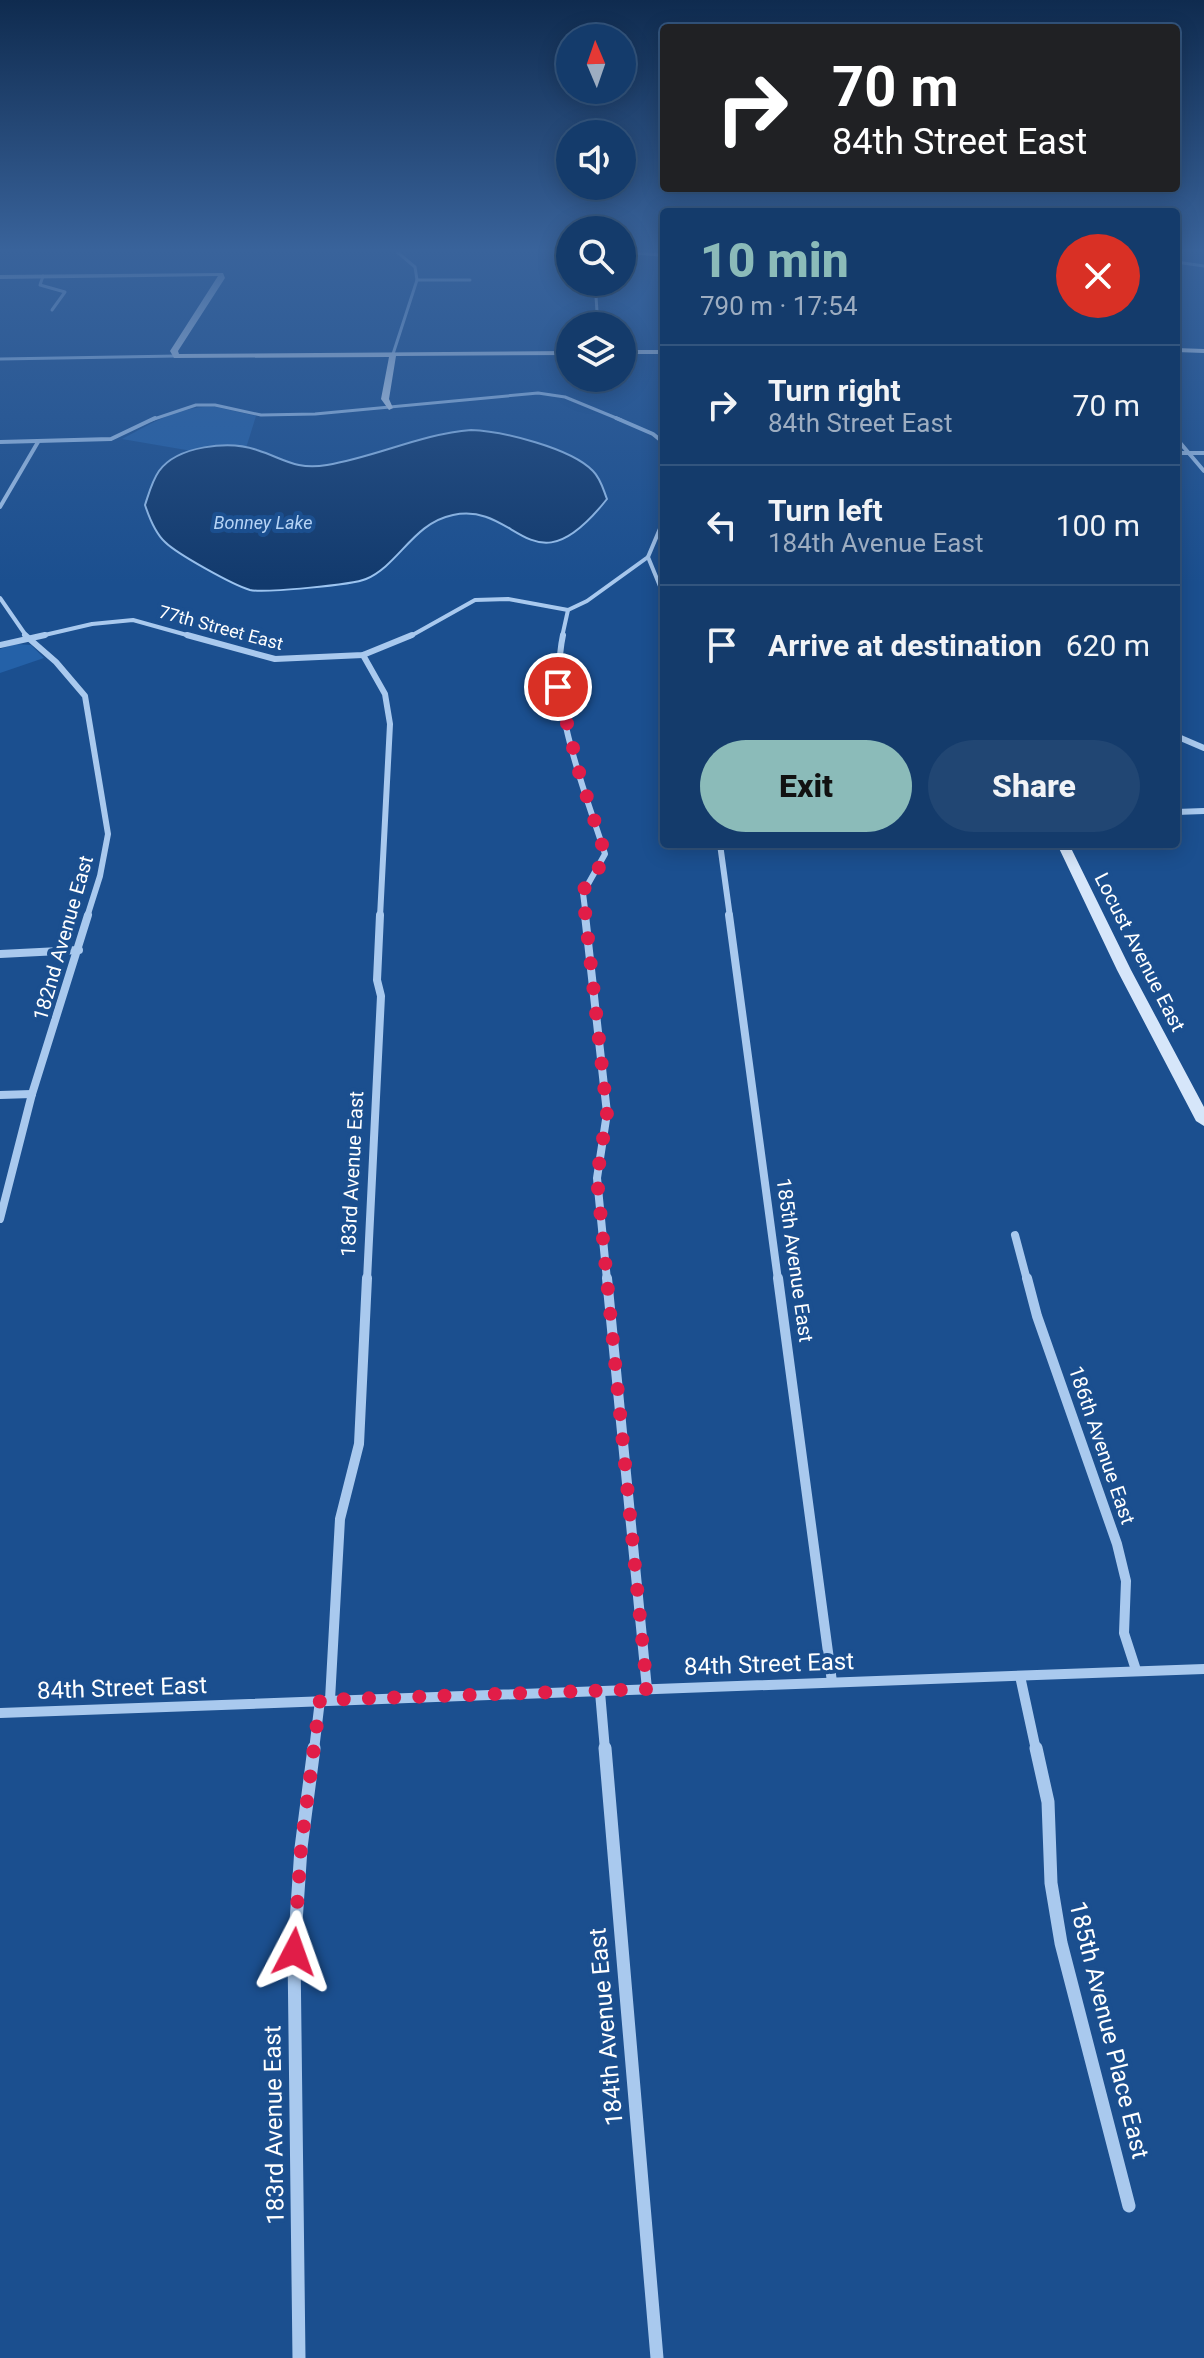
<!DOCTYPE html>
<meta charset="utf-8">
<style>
:root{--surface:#143b6b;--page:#214673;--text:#f1f3f6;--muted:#9dadc1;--line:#33557e;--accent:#8bbbb9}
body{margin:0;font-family:Roboto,sans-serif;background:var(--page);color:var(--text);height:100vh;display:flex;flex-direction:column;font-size:30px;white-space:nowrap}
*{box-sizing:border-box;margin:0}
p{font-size:26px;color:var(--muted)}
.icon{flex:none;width:44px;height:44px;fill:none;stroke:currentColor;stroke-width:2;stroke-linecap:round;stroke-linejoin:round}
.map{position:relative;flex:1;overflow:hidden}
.drawer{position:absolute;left:660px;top:208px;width:520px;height:640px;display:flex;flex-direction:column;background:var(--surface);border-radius:8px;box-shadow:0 4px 20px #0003,0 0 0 2px var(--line)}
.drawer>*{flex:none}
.top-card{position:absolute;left:660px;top:24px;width:520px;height:168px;border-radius:8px;box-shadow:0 4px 20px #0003,0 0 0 2px var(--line);background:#202124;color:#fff;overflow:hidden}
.needle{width:52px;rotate:358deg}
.fabs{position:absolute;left:556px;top:24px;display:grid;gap:16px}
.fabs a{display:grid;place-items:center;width:80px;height:80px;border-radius:50%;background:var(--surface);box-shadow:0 4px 20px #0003,0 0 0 2px var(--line);font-size:40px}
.pin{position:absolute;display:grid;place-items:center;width:68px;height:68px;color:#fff;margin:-34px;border:4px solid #fff;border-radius:50%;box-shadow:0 2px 8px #0007}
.me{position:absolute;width:88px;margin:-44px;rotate:4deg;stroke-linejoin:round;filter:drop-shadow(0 0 6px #0008)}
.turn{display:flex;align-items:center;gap:28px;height:168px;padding:0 40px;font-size:36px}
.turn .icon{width:104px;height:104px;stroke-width:2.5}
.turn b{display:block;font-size:56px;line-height:68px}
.round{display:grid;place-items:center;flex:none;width:84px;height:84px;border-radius:42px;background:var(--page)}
.head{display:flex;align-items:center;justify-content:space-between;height:136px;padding:0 40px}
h1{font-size:48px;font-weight:800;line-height:60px;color:var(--accent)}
.button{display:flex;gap:16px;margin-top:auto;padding:16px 40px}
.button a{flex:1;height:92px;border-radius:48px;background:var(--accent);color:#111;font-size:32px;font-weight:800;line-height:92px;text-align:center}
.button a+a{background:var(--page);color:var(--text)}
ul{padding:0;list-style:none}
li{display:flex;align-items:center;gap:24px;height:120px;padding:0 40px;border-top:2px solid var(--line)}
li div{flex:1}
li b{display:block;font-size:30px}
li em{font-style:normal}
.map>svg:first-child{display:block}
</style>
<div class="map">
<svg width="1204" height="2358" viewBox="0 0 1204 2358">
<rect width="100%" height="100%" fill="#1b4f8f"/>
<g fill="#2461a8">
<path d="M216 407 256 416 246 448 214 447 192 451 122 439C153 423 180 405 216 407Z"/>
<polygon points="15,644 31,645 44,658 0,673 0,649"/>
</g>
<path fill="#123a6d" stroke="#9cc4f0" stroke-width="2" d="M471 430C502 431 571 448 593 471 601 479 603 489 607 499 531 595 519 501 453 515 413 523 399 565 366 579 353 585 263 593 250 590 233 585 177 554 165 542 155 533 149 517 145 505 149 493 152 481 159 471 177 446 229 440 257 450 285 459 295 470 327 465 376 457 421 434 471 430Z"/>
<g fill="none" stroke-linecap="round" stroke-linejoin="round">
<g stroke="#a9c9ee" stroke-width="3">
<polyline points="1176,262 1204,266"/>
<polyline points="43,276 40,285 65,292 52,310"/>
<polyline points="417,280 470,280"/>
<polyline points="595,282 598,326"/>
<polyline points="393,354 417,280 415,267 397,252"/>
<polyline points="0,359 177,356"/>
<polyline points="151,420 196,405 215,405 261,415 315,414 538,393 565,397 621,420"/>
</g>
<g stroke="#a9c9ee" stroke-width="4">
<polyline points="616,418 653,434 664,443"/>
<polyline points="1176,438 1204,471"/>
<polyline points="0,442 111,439 155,418"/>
<polyline points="1176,453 1204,453"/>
<polyline points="0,507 38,442"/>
<polyline points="664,519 648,557 664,596"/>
<polyline points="0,598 27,637"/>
<polyline points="36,637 92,624 133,620 194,637"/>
<polyline points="409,637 475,600 508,599 568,610 587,601 648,557"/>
<polyline points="562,637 568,610"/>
</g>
<g stroke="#a9c9ee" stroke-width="6">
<polyline points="25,635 56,662 85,696 108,834 100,876 87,917"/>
<polyline points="187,635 275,659 363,655 412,635"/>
<path d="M563 635C548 705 584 787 605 854L583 893 586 917"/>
<polyline points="0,645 45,635"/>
<polyline points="363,655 385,694 390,724 380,917"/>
<polyline points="1176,736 1204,748"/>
<polyline points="1176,812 1204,811"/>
<polyline points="720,844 730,917"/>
</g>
<g stroke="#a9c9ee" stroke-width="8">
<polyline points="585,915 607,1113 597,1178 607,1280"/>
<polyline points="729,915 778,1280"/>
<polyline points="0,954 79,950"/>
<polyline points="0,1095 32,1094"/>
<polyline points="0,1219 32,1094 88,915"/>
<polyline points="1015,1235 1027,1280"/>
<polyline points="367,1280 381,996 377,980 380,915"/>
</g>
<g stroke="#a9c9ee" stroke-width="10">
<polyline points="607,1278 647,1689"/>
<polyline points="778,1278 832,1682"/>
<polyline points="1027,1278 1037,1316 1117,1544 1126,1581 1124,1633 1136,1670"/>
<polyline points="1020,1676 1036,1750"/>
<polyline points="600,1692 605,1750"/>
<polyline points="330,1700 340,1519 359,1444 367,1278"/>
<polyline points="0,1713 1204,1669"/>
<polyline points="314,1750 320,1700"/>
</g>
<g stroke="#a9c9ee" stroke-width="13">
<polyline points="605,1748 657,2358"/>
<polyline points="1036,1748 1048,1802 1051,1883 1061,1943 1129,2206"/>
<polyline points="299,2358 294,1952 301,1848 314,1748"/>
</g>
<g fill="#d6e6fa" fill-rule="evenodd">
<polygon points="629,252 664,253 664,257 632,254"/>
<polygon points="223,273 225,278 178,351 179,354 570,351 570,355 396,356 389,399 393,408 389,410 381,399 389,357 174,358 170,351 218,276 0,279 0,275"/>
<polygon points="1176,348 1204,349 1204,353 1176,352"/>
<rect x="622" y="350" width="42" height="4"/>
<polygon points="1057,844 1069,844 1131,970 1204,1107 1204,1126 1196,1121 1117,970"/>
</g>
</g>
<linearGradient id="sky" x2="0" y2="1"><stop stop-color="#0f2b4f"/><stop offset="0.43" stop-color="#39639b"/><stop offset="1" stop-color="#39639b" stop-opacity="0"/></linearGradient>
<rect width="1204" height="582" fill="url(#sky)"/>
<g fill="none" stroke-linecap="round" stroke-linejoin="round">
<path stroke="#e11d48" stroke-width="14" stroke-dasharray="0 25.2" d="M294 1952 301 1848 320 1700 647 1689 597 1178 607 1113 583 893C587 877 602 870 605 854L579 772 558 687"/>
</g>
<g text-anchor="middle" stroke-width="8" stroke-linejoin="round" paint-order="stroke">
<g font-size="18" font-style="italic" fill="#b5d3f5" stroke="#1b4f8f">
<text x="263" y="529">Bonney Lake</text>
</g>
<g font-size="18" fill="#fff" stroke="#1b4f8f">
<text transform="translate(221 628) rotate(15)" y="6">77th Street East</text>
</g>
<g font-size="20" fill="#fff" stroke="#1b4f8f">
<text transform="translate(63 938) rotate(-74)" y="7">182nd Avenue East</text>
<text transform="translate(1140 952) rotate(63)" y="7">Locust Avenue East</text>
<text transform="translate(352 1174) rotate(-87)" y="7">183rd Avenue East</text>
<text transform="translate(795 1260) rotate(82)" y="7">185th Avenue East</text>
<text transform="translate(1102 1445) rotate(71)" y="7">186th Avenue East</text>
</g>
<g font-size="24" fill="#fff" stroke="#1b4f8f">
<text transform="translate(769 1664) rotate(-2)" y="8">84th Street East</text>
<text transform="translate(122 1688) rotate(-2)" y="8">84th Street East</text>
<text transform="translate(606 2027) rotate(-95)" y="8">184th Avenue East</text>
<text transform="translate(1109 2030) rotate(76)" y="8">185th Avenue Place East</text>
<text transform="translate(274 2125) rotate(-91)" y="8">183rd Avenue East</text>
</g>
</g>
</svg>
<div class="fabs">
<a><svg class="needle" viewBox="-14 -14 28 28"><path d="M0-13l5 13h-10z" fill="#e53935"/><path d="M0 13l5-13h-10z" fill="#9dadc1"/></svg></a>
<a><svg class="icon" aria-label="sound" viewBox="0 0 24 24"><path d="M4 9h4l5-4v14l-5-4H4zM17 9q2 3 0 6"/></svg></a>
<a><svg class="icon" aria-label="search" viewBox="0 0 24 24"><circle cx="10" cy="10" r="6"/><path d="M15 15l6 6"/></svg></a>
<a><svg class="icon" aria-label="layers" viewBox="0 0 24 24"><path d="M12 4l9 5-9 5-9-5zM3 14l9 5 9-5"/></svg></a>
</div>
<div class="pin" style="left:558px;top:687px;background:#d93025"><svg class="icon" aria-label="arrive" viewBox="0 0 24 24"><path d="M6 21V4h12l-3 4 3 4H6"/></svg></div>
<svg class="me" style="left:294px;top:1952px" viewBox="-20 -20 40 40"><path d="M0-17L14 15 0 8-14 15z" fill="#e11d48" stroke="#fff" stroke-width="4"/></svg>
<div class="top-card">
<div class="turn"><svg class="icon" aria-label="right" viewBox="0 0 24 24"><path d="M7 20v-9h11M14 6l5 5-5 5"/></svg><div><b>70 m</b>84th Street East</div></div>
</div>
<section class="drawer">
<div class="head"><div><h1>10 min</h1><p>790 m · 17:54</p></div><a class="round" style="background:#d93025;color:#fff"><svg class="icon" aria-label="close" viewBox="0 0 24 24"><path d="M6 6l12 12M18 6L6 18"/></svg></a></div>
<ul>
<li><svg class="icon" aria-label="right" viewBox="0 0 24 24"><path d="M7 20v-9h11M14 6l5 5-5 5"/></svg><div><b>Turn right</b><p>84th Street East</p></div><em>70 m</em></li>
<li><svg class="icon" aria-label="left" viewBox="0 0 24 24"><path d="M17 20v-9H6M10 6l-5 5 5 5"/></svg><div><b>Turn left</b><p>184th Avenue East</p></div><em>100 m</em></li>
<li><svg class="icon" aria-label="arrive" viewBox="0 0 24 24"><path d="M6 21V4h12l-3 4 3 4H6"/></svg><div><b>Arrive at destination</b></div><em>620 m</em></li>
</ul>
<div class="button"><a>Exit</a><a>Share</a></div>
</section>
</div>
